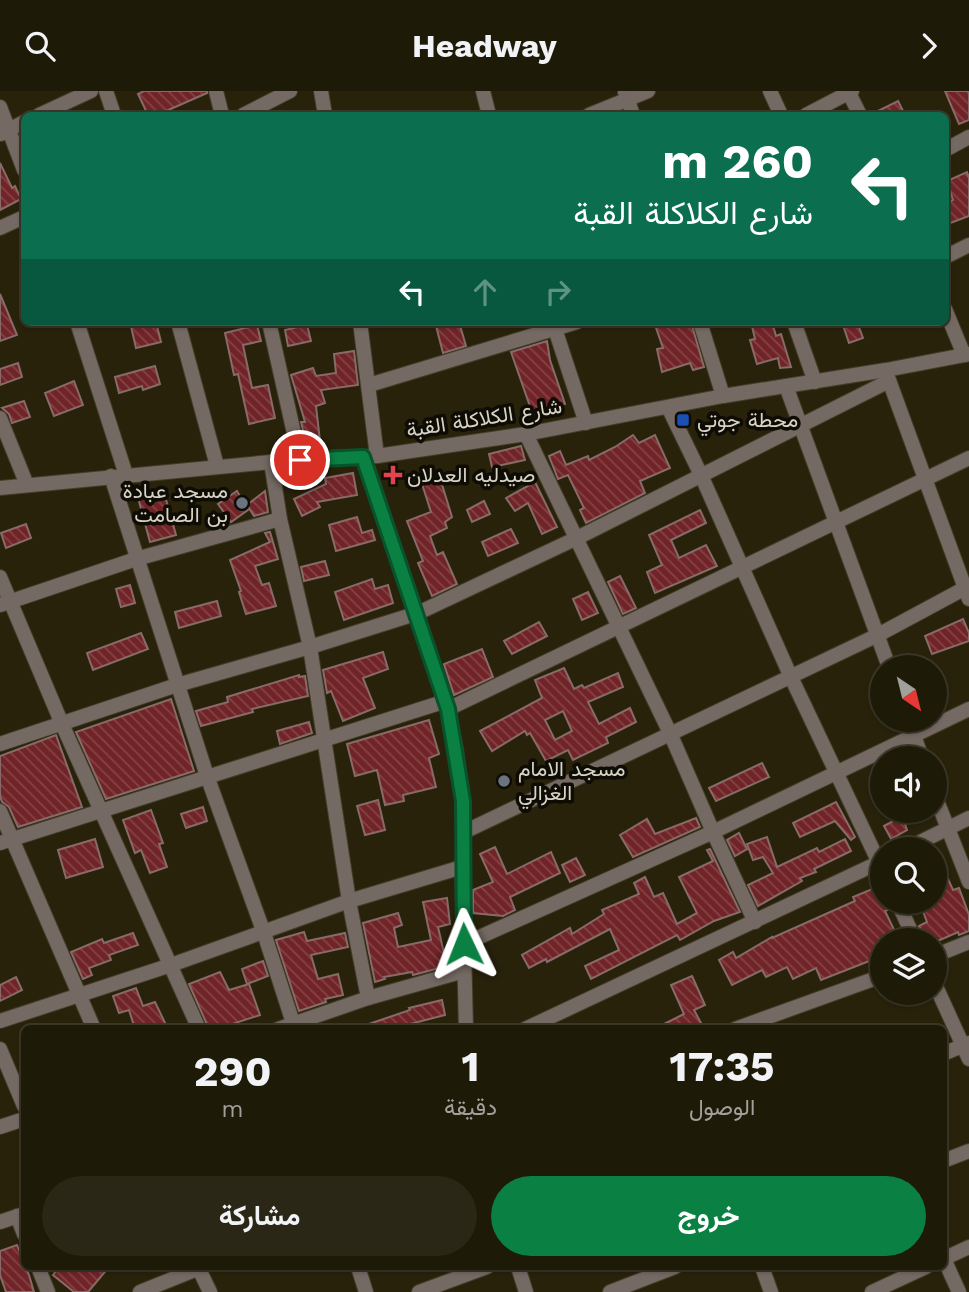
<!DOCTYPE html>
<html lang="ar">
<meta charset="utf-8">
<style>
:root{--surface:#1e1a08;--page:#2b2716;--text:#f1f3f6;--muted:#a1a19c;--line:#3c3829;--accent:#0b8043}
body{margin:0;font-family:"Work Sans",Vazirmatn,sans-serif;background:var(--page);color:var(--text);direction:rtl;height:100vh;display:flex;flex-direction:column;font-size:26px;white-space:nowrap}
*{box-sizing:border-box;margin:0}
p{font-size:23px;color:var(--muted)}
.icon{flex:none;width:38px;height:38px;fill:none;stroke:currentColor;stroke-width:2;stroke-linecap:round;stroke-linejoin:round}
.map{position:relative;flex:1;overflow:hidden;direction:ltr}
.drawer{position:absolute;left:21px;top:934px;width:926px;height:245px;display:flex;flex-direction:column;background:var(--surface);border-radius:10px;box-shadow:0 2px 5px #0004,0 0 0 2px var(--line);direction:rtl}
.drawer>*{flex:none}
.hud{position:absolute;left:21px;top:21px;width:928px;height:214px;border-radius:10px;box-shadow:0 2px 5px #0004,0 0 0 2px var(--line);direction:rtl;background:#0b6e4f;color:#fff;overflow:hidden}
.needle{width:46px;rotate:145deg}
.tools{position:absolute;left:870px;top:564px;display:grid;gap:14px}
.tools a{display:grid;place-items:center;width:77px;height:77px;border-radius:50%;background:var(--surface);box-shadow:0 2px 5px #0004,0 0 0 2px var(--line);font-size:35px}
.pin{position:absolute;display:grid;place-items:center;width:60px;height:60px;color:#fff;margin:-30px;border:4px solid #fff;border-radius:50%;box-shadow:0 2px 7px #0007}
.me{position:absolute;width:77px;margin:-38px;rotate:358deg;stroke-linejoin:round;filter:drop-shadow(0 0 5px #0008)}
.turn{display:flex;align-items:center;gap:24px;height:147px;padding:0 21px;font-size:32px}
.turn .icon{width:91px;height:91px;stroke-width:2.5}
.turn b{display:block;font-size:49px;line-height:60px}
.lanes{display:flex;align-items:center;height:66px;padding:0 21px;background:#0003;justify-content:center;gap:35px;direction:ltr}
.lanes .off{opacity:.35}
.eta{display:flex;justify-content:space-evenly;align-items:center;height:119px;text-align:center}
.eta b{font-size:42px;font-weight:700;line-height:49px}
.action{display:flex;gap:14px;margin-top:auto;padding:14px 21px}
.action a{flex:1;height:80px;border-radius:42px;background:var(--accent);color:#fff;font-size:28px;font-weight:700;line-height:80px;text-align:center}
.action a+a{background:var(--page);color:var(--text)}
header{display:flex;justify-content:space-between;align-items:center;height:91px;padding:0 21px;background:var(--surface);font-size:32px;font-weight:700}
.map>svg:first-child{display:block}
</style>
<header><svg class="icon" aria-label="forward" viewBox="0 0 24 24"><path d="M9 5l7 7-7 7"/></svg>Headway<svg class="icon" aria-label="search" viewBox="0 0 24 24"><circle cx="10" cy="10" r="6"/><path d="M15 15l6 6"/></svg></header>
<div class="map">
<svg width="969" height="1201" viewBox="0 0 969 1201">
<defs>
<pattern id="building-back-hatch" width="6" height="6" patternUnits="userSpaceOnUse" patternTransform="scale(1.75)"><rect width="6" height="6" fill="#712427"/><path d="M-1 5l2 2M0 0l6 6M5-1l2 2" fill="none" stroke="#844345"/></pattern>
</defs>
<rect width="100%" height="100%" fill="#28220b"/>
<g fill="url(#building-back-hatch)" stroke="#886b69" stroke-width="2" fill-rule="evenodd">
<polygon points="144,0 207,0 207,2 166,20 168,24 148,24 138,3"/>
<polygon points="945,0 969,0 969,29 959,33"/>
<polygon points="898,10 905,24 870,24"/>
<polygon points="0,72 12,97 15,95 21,108 0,119"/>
<polygon points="967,81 969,87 969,125 945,134 945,113 953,109 947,90"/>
<polygon points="0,203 17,244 0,250"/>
<polygon points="130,231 156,231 161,251 136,257"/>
<polygon points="435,231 459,231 466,255 443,262"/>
<polygon points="654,231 691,231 704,276 693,279 690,272 662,281 657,258 663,257"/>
<polygon points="751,231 772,231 776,245 781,243 791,276 780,277 778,267 757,273 750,249 755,248"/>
<polygon points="842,231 857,231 863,247 849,252"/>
<polygon points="257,234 261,250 243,254 252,297 268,294 275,327 249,333 238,283 234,284 225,242"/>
<polygon points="307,234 311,250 288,255 285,239"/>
<polygon points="547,250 550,269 565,313 533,324 511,261"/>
<polygon points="354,260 358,294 321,299 325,312 316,315 320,350 306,352 301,331 305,331 291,284 313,277 316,285 336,282 334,263"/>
<polygon points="18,272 22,286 0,294 0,278"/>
<polygon points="155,275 160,293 143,299 142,295 119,302 115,286"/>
<polygon points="74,290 83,314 54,325 45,302"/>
<polygon points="24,310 30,326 12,332 9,323 2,317"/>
<polygon points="633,344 639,352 655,344 670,377 640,390 645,402 586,432 580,419 584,417 568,384 558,388 549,365 560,360 566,374 588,365 589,369 615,356"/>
<polygon points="521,355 525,369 492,376 489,363"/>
<polygon points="353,382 357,404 317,411 320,416 302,425 294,408 326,393 325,387"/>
<polygon points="440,387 452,426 445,431 447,437 430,445 437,464 443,461 457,493 432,505 418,472 423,470 407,430 431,421 422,393"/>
<polygon points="535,391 557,436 542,443 528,412 515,420 506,407"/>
<polygon points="163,398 176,444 150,451 137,403"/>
<polygon points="237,400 248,419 231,431 218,413"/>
<polygon points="265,400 268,421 254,425 247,414"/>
<polygon points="484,410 490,423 472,431 467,419"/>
<polygon points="700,419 706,432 671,449 679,467 706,454 717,475 655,502 647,481 662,474 649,444"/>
<polygon points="357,426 362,442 372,439 375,449 336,460 329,434"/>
<polygon points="26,433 31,447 6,457 1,442"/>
<polygon points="511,438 518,452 488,465 482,451"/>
<polygon points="270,441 278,468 255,475 262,494 269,492 276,515 246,523 239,501 241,500 230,469 270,451 265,442"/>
<polygon points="325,470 329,484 304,490 301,476"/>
<polygon points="620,485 636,517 623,523 608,491"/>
<polygon points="372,488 375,498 388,494 393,512 344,529 335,501"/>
<polygon points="130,494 135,512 121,516 116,498"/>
<polygon points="588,501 598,522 582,529 573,508"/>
<polygon points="217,510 221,525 179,537 175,521"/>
<polygon points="963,528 969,542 969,550 932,563 925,545"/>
<polygon points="539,531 547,545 512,563 504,550"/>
<polygon points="141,542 148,558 93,579 87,562"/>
<polygon points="482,558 493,586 454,604 444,573"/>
<polygon points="383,561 388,578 363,587 375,617 343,630 331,600 327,602 323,579"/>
<path d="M564 577 574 598 582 594 584 597 618 582 623 596 588 611 599 633 630 617 636 631 606 646 608 652 573 669 568 659 546 670 530 642 527 644 525 640 492 660 480 640 542 607 535 589ZM563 620 572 640 555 649 545 629Z"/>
<polygon points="299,584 299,586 305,585 308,605 252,618 253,621 201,635 196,620 228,611 227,606"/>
<polygon points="171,608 194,680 106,708 76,641"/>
<polygon points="429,629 439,663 429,667 436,696 403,704 404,710 385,714 377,679 355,685 347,653"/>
<polygon points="309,631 312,642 280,653 277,640"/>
<polygon points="56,644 82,716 18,736 9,716 2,711 0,705 0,665"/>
<polygon points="762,672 769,686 716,710 709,697"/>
<polygon points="378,709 385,739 365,744 357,715"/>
<polygon points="836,711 855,746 851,749 835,730 800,746 793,732"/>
<polygon points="203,716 207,730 186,737 181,723"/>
<polygon points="151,719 163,752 159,753 167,776 150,782 141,759 135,762 123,729"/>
<polygon points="893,719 930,719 931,721 905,733 907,739 891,748 884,735 897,728"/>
<polygon points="696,727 700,736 633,766 620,744 647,728 655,743"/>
<polygon points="739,742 747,758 735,765 727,749"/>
<polygon points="767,746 777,776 817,757 819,761 845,748 851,760 814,778 816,781 800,787 802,790 758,815 748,794 773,782 763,766 753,769 747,753"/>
<polygon points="95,748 103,776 66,787 58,759"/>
<polygon points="495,756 507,783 551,761 560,782 510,806 515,819 503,825 473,822 473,799 493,791 480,763"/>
<polygon points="934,757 953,799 959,797 969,824 969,840 959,844 958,841 940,849 924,849 919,835 927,831 919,810 934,810"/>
<polygon points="710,758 740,821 714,830 680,849 677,844 591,888 585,875 619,859 610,838 547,871 546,868 529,877 522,864 570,837 572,843 604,823 602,819 639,803 634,792 645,786 654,806 663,802 677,833 697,822 679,786 713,770 707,759"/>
<polygon points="576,767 585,784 570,791 562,774"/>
<polygon points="877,796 882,810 888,810 890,818 885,820 897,845 902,843 904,849 882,849 882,865 821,889 816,877 793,888 787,876 766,886 762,879 732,894 719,869 733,861 736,867 772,846 772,847 837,818 855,810 853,806"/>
<polygon points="447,807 450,833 438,836 447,875 413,884 412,881 384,886 385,888 375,891 363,832 398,822 402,834 394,837 398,856 431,849 423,811"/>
<polygon points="304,841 307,850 345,842 348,856 311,864 318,888 338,883 343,904 325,908 326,911 299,920 276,849"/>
<polygon points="133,842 138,854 109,864 111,869 89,877 92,884 83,888 71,861 102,848 104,852"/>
<polygon points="263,870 268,885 247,893 242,878"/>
<polygon points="220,881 229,899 249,893 260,924 217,938 209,938 189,893"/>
<polygon points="692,885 705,914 694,919 701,932 689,938 654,938 684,923 671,894"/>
<polygon points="16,886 22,899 0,910 0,894"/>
<polygon points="136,897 143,915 155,911 168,938 135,938 129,919 119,922 113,905"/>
<polygon points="442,909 445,924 406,934 406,936 400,938 360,938 360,936 410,919 409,917"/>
<polygon points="17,1154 29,1184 34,1201 6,1201 0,1184 0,1160"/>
<polygon points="59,1176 109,1176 88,1201 74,1201 53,1184"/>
</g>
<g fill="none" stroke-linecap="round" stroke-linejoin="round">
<g stroke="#443e29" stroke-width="16">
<g id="street">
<polyline points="106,0 114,24"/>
<polyline points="216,0 222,24"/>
<polyline points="321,0 325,24"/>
<polyline points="483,0 489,24"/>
<polyline points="770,0 781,24"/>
<polyline points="625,1 633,24"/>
<polyline points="849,2 860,24"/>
<polyline points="0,16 24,79"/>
<polyline points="39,24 91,0"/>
<polyline points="243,24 290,0"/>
<polyline points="589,24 648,0"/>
<polyline points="806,24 852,0"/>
<polyline points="1,43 24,31"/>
<polyline points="945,59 969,46"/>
<polyline points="0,137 24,126"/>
<polyline points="945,166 969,154"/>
<polyline points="945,218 964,264"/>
<polyline points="77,231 126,384"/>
<polyline points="178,231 217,375"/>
<polyline points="269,231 300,369"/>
<polyline points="360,231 377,365"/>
<polyline points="700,231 723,305"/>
<polyline points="794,231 815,291"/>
<polyline points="553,232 586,332"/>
<polyline points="886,281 969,508"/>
<polyline points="369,294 577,231"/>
<polyline points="786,295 889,576"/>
<polyline points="668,316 701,384 790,584 882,778"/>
<polyline points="0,327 27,394"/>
<polyline points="526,343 670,642 713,741 755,831"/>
<polyline points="364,366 446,610 456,658 463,710 464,741 462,776 466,938"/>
<polyline points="271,371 280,428 310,556 349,810 368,907"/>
<polyline points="111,385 207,685 264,842 295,938"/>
<polyline points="0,397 271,371 377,365 526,343 723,305 886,279 969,263"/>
<polyline points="0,486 62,633 199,938"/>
<polyline points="0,514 136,468 280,428"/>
<polyline points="448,618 969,367"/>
<polyline points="908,628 922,667"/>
<polyline points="0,653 177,594 310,556 418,522 577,447 889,290"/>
<polyline points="934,702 969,791"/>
<polyline points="0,720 94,938"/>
<polyline points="464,741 878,544 969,495"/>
<polyline points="0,752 446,610"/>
<polyline points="906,758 969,727"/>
<polyline points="897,810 915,849"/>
<polyline points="464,853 713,741 969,618"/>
<polyline points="934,865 969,851"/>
<polyline points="934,891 969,968"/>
<polyline points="0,930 171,874 349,810 462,776"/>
<polyline points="278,938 368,907 464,880"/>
<polyline points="525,938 882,770"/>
<polyline points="735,938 882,885"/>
<polyline points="0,958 24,1015"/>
<polyline points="943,963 969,952"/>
<polyline points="0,1036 24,1028"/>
<polyline points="943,1070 969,1060"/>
<polyline points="17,1125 24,1143"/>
<polyline points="0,1131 24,1123"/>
<polyline points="943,1168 969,1156"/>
<polyline points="944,1168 959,1201"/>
<polyline points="38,1176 48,1201"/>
<polyline points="198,1176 210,1201"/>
<polyline points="358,1176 366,1201"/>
<polyline points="518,1176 526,1201"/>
<polyline points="762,1176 771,1201"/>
<polyline points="140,1201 202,1176"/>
<polyline points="419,1201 487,1176"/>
<polyline points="610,1201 675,1176"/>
<polyline points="872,1201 926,1176"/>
</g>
</g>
<use href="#street" stroke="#746963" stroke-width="14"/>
</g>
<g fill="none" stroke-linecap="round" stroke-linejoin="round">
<g stroke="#07532c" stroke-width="18">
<polyline id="route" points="300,369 363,366 448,618 463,710 464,853"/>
</g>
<use href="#route" stroke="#0b8043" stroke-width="12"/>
</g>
<rect fill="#1a4fb4" stroke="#0e0c04" stroke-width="2.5" x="676" y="322" width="14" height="14" rx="3.5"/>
<path fill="#e0444e" stroke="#0e0c04" stroke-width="2.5" d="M389.5 373.5h7v7h7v7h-7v7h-7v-7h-7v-7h7z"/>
<g fill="#6b7280" stroke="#0e0c04" stroke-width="2.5">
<circle cx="242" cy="412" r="7"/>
<circle cx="504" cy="690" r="7"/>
</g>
<g text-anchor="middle" stroke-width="7" stroke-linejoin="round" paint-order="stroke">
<g font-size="21" fill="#d7d4c6" stroke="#0e0c04">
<text transform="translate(484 327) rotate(-9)" y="7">شارع الكلاكلة القبة</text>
</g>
<g font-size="21" fill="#d7d4c6" stroke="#0e0c04" text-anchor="start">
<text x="697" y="336">محطة جوتي</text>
<text x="407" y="391">صيدليه العدلان</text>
<text x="228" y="407" text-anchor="end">مسجد عبادة<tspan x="228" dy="24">بن الصامت</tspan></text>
<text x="518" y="685">مسجد الامام<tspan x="518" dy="24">الغزالي</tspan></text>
</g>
</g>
</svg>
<div class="tools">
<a><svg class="needle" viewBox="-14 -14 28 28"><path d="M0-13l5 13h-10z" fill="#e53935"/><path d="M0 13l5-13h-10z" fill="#a1a19c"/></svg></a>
<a><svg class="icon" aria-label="sound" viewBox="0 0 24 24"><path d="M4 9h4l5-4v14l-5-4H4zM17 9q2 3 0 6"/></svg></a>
<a><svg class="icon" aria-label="search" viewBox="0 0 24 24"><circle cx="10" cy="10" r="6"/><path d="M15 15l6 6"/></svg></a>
<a><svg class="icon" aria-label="layers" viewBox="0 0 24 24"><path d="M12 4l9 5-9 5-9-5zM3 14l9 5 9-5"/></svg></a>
</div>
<div class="pin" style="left:300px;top:369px;background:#d93025"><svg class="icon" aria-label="arrive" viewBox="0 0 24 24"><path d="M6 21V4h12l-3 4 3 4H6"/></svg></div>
<svg class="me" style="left:464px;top:853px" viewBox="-20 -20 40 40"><path d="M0-17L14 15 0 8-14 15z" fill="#0b8043" stroke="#fff" stroke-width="4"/></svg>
<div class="hud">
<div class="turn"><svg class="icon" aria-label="left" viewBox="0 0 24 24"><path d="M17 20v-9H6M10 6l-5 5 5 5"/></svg><div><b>260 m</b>شارع الكلاكلة القبة</div></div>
<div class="lanes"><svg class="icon" aria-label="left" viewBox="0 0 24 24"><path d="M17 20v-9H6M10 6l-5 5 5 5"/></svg><svg class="icon off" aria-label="ahead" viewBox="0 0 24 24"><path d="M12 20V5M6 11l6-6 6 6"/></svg><svg class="icon off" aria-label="right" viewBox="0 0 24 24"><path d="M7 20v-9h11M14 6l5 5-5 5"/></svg></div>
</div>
<section class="drawer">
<div class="eta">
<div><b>17:35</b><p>الوصول</p></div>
<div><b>1</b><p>دقيقة</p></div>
<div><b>290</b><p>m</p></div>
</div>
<div class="action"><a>خروج</a><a>مشاركة</a></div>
</section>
</div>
